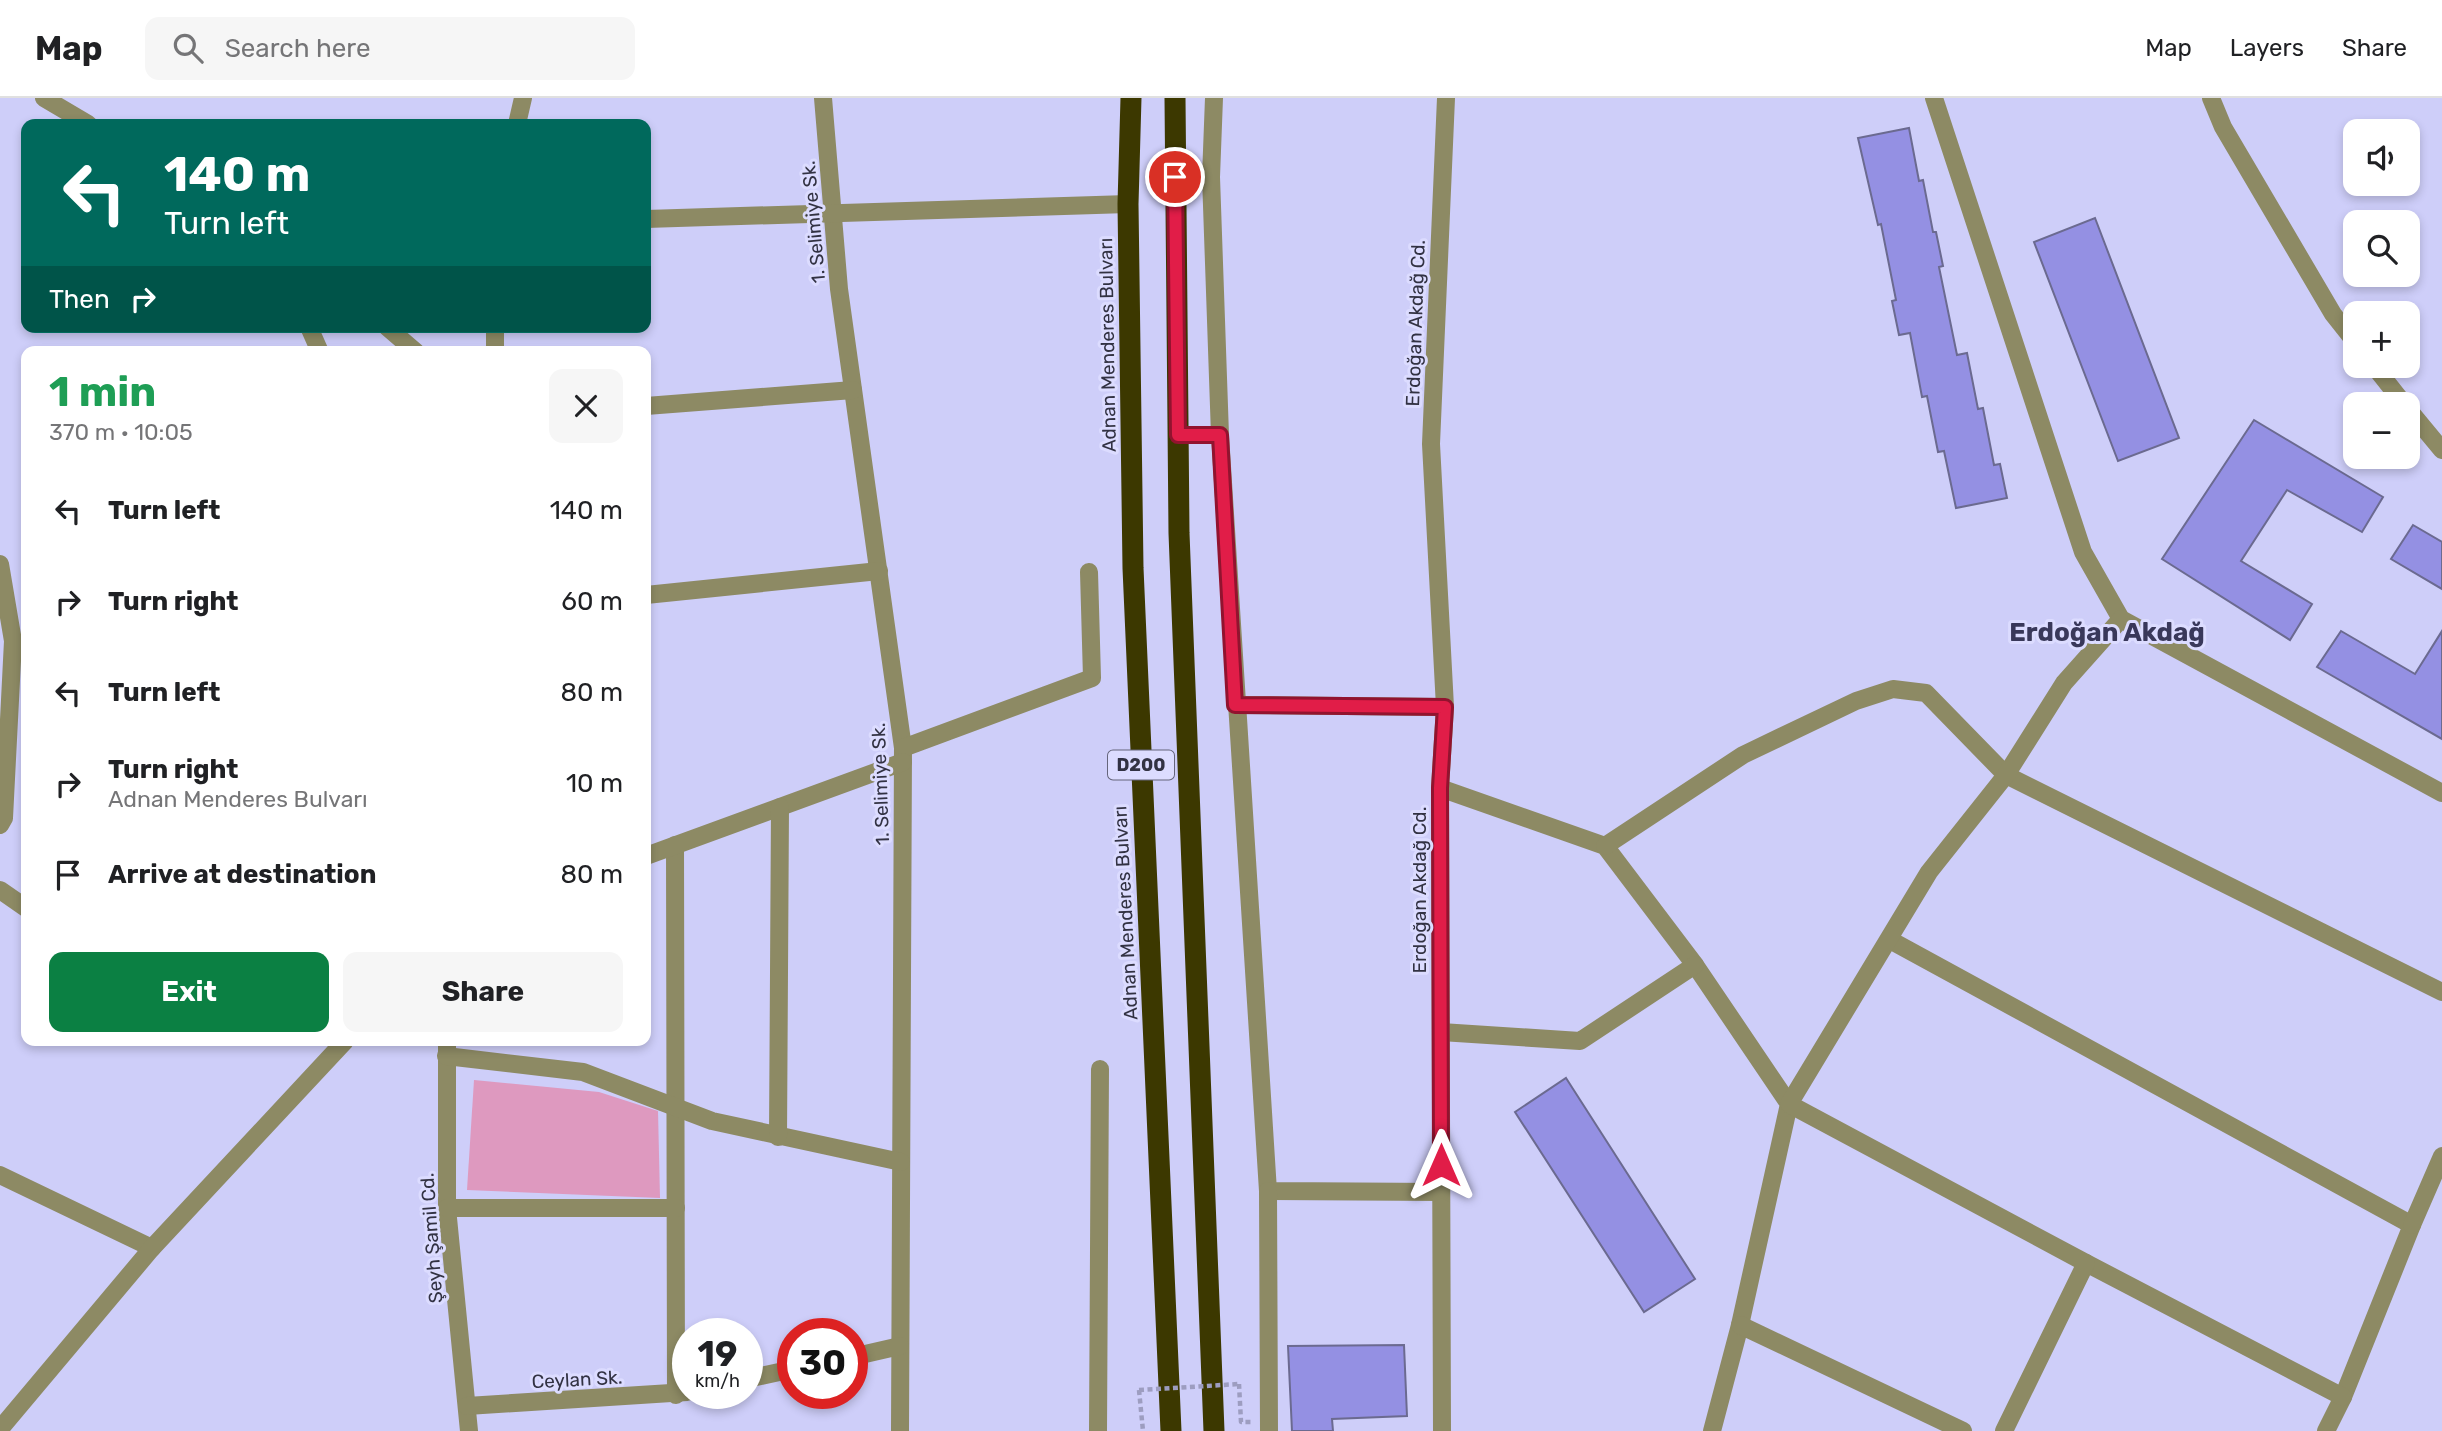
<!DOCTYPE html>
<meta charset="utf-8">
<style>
:root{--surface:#fff;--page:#f6f6f6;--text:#202124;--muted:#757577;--line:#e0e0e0;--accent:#0b8043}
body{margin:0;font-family:Rubik,sans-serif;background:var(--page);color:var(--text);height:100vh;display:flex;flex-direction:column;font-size:26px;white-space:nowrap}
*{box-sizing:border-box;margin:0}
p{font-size:23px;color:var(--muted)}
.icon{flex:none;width:38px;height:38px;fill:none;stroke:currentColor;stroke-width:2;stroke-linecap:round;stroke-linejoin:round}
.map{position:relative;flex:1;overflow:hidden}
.details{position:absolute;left:21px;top:248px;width:630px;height:700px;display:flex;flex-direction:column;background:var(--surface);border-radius:14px;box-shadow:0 4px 10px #0003}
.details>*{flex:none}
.guide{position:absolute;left:21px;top:21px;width:630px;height:214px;border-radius:14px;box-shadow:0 4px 10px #0003;background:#00695c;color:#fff;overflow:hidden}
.controls{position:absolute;left:2343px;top:21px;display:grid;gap:14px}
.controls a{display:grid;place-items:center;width:77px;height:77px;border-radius:14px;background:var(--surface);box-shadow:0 4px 10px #0003;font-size:35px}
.speed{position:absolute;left:672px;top:1220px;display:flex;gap:14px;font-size:35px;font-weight:700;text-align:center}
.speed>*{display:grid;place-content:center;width:91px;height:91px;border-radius:50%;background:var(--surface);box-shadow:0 4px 10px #0003;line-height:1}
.speed small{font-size:18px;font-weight:400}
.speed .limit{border:10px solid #d22;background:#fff;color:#111}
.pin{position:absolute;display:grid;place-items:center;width:60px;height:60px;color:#fff;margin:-30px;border:4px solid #fff;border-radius:50%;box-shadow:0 2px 7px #0007}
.me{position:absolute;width:77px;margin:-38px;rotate:0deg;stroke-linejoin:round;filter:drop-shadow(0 0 5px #0008)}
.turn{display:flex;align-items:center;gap:24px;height:147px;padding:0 28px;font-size:32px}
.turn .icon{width:91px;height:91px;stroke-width:2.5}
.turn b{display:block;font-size:49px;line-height:60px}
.then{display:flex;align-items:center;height:66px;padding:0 28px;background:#0003;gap:14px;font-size:26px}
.round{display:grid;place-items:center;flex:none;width:74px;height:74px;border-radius:14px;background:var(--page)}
.summary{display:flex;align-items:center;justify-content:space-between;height:119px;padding:0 28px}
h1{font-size:42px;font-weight:700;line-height:52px;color:#1e9e55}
.action{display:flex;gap:14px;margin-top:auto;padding:14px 28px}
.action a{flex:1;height:80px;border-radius:14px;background:var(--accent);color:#fff;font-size:28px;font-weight:700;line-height:80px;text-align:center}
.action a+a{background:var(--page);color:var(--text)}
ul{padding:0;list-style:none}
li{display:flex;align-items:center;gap:21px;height:91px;padding:0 28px}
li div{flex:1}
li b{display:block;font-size:26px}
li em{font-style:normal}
header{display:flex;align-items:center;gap:42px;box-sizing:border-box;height:98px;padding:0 35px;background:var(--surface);border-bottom:2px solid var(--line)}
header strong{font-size:33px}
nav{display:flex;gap:38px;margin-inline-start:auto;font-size:24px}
.search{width:490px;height:63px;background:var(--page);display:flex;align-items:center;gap:18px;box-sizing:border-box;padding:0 24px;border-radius:14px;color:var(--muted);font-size:26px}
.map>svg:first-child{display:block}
</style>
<header>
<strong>Map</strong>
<div class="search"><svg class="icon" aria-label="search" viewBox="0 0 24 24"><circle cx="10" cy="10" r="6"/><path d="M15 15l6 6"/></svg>Search here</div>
<nav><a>Map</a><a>Layers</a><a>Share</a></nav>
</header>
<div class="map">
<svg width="2442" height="1333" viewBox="0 0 2442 1333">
<rect width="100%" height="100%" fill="#cecef9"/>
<polygon fill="#de99bf" points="474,982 599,994 658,1013 660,1100 467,1092"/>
<g fill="#9490e3" stroke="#6b6a90" stroke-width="2">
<polygon points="1909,30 1919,83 1923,82 1933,134 1936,134 1943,168 1939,169 1957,257 1967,255 1978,311 1983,310 1994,367 2000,366 2007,400 1956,410 1944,353 1938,354 1927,298 1922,299 1910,235 1899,237 1892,203 1896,202 1881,126 1878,127 1858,40"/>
<polygon points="2095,120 2179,340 2118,363 2034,144"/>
<polygon points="2254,322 2383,399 2362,434 2287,392 2241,463 2312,506 2290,542 2162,461"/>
<polygon points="2413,427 2442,444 2442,491 2391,461"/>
<polygon points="2341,533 2415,576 2442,533 2442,641 2317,569"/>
<polygon points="1566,980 1695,1181 1644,1214 1515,1014"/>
<polygon points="1404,1247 1407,1318 1332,1321 1333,1333 1292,1333 1288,1248"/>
</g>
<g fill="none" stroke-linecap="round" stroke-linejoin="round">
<g stroke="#9d9dc0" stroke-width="4.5" stroke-dasharray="5 3.5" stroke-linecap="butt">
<polyline points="1239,1286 1241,1324 1251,1324"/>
<polyline points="1139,1292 1143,1333"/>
</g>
<g stroke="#8d8a64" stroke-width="18">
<polyline points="44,0 88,26"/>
<polyline points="823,0 839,191 903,650 900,1333"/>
<polyline points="1214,0 1211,79 1220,337 1268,1093 1441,1094"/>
<polyline points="1934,0 2083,454 2121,521 2442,695"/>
<polyline points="2211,0 2223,29 2333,216 2356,245"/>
<polyline points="517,26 523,0"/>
<polyline points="646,121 1128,106"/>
<polyline points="309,229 320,254"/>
<polyline points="387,229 416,254"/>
<polyline points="495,254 495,229"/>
<polyline points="2374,268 2404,306"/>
<polyline points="646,308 853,292"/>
<polyline points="2408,311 2442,352"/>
<polyline points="1178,337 1220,337"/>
<polyline points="0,466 13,543 4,720 0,727"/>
<polyline points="646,497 879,473"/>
<polyline points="1235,607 1445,609"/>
<polyline points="903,650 1092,580 1089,474"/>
<polyline points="1440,690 1605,748 1695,867 1789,1006 1740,1227 1712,1333"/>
<polyline points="675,747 676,1297"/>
<polyline points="1605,748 1743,657 1856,603 1893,591 1926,595 2006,677 2442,894"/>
<polyline points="646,758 903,664"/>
<polyline points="0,792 26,810"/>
<polyline points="1890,842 2412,1127 2343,1299 2326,1333"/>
<polyline points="1441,934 1580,943 1695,867"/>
<polyline points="447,943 447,1110 469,1333"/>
<polyline points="446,958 583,974 712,1023 901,1064"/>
<polyline points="778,1039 780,709"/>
<polyline points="0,1077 152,1150"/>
<polyline points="1268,1093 1269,1333"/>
<polyline points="447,1110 676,1110"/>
<polyline points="2412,1127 2442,1058"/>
<polyline points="2086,1165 2343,1299"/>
<polyline points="1740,1227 1963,1333"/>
<polyline points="852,1259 900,1248"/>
<polyline points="747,1281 793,1271"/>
<polyline points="467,1308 687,1294"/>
<polyline points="0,1331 152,1150 345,943"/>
<polyline points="1098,1333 1100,971"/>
<polyline points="1442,1333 1440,690 1445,609 1431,346 1446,0"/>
<polyline points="2004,1333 2086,1165 1789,1006 1929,774 2006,677 2064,585 2121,521"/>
</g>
<g stroke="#3c3800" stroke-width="21">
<polyline points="1131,0 1128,106 1133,470 1171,1333"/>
<polyline points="1175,0 1179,435 1214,1333"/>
</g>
<polyline stroke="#9d9dc0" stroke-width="4.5" stroke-dasharray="5 3.5" stroke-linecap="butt" points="1139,1292 1239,1286"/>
</g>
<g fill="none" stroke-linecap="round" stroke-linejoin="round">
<g stroke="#92132f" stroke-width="18">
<polyline id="route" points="1175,79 1178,337 1220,337 1235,607 1445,609 1440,690 1441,1067"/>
</g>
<use href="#route" stroke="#e11d48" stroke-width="12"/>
</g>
<g text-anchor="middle" stroke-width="6" stroke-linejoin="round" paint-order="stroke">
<rect fill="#dcdcff" stroke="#65657b" stroke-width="2" x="1108" y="652.5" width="66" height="29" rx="5"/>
<g font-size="18" font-weight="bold" fill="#323243">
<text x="1141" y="673">D200</text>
</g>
<g font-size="19" fill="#323243" stroke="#dcdcff">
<text transform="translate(813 124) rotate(-95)" y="7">1. Selimiye Sk.</text>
<text transform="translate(1415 225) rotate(-88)" y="7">Erdoğan Akdağ Cd.</text>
<text transform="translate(1107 247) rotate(-91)" y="7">Adnan Menderes Bulvarı</text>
<text transform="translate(880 686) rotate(-92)" y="7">1. Selimiye Sk.</text>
<text transform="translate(1419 792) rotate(-90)" y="7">Erdoğan Akdağ Cd.</text>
<text transform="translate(1125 815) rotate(-93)" y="7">Adnan Menderes Bulvarı</text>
<text transform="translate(431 1140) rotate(-94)" y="7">Şeyh Şamil Cd.</text>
<text transform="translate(577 1281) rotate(-3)" y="7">Ceylan Sk.</text>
</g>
<g font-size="26" font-weight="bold" fill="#39385a" stroke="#dcdcff">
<text x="2107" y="543">Erdoğan Akdağ</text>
</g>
</g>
</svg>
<div class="controls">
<a><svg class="icon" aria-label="sound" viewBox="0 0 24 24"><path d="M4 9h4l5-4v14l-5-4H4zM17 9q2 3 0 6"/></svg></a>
<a><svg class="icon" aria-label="search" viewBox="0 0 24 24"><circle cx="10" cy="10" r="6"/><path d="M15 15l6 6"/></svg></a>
<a>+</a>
<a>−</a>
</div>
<div class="speed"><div>19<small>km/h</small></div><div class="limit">30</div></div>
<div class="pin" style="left:1175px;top:79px;background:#d93025"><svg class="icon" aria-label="arrive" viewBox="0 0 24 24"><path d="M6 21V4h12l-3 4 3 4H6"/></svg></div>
<svg class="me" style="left:1441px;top:1067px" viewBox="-20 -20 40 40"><path d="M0-17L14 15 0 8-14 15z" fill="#e11d48" stroke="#fff" stroke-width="4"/></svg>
<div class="guide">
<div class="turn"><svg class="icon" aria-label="left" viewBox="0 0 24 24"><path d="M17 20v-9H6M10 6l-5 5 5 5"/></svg><div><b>140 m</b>Turn left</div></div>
<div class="then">Then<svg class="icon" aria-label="right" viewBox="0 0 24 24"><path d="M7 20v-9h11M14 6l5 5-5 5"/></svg></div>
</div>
<section class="details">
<div class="summary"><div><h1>1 min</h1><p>370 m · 10:05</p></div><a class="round"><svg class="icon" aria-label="close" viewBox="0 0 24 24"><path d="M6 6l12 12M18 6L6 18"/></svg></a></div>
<ul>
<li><svg class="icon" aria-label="left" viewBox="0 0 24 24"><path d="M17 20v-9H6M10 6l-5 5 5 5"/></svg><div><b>Turn left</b></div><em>140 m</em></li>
<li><svg class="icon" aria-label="right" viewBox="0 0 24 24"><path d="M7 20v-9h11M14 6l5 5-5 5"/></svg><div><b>Turn right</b></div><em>60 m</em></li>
<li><svg class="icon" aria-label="left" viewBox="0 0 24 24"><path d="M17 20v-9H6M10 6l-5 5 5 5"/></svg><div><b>Turn left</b></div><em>80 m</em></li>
<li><svg class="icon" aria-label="right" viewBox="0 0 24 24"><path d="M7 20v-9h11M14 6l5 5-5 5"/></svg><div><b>Turn right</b><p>Adnan Menderes Bulvarı</p></div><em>10 m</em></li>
<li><svg class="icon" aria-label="arrive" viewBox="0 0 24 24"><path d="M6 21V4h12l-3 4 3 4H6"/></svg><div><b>Arrive at destination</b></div><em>80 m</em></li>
</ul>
<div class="action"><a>Exit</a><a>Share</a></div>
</section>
</div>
